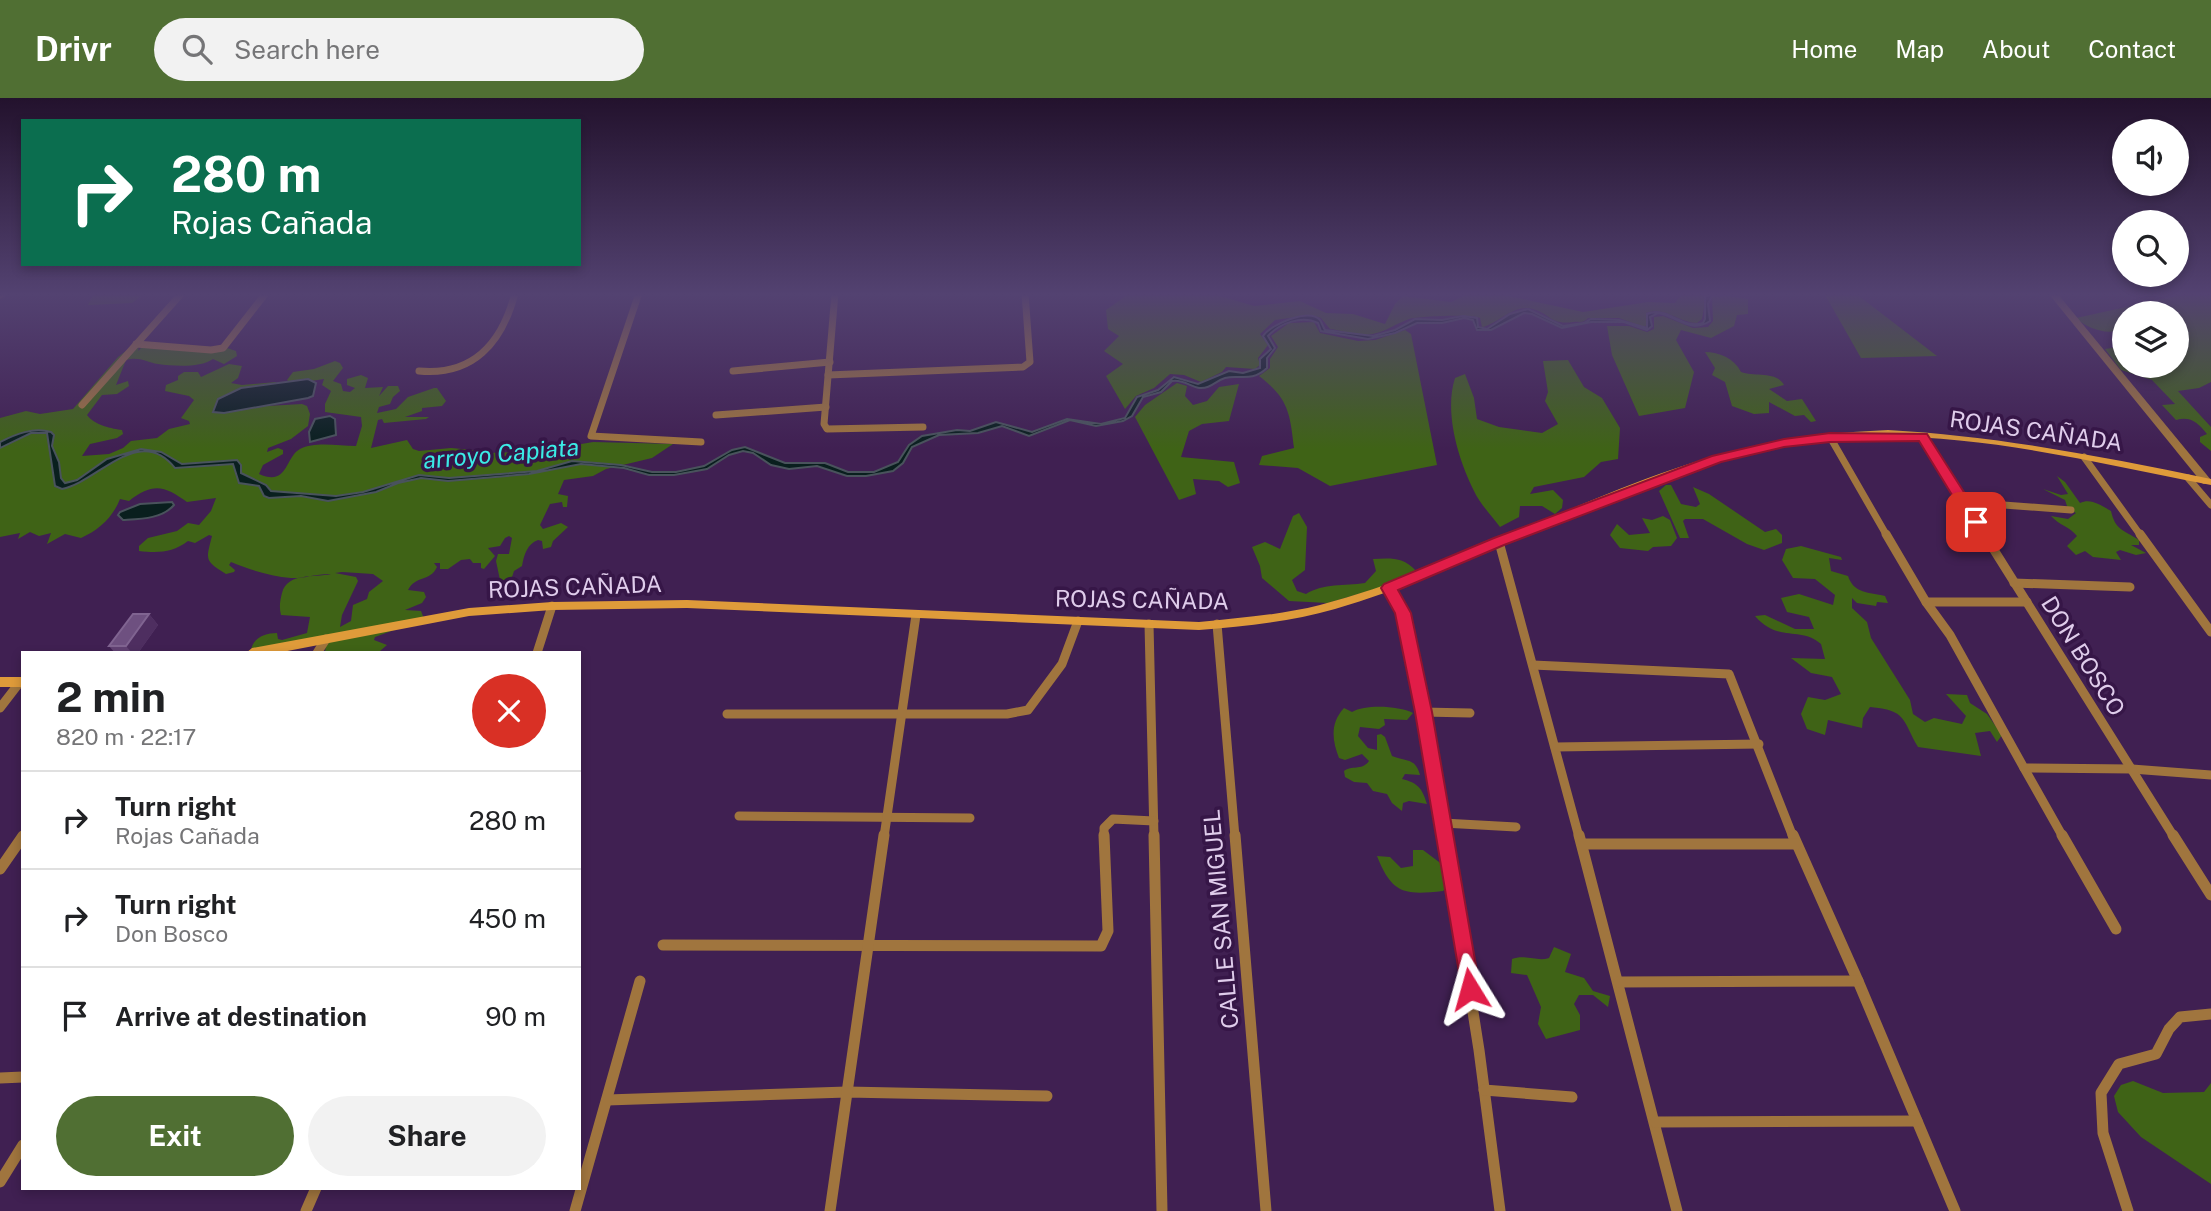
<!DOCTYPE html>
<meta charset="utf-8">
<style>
:root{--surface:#fff;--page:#f2f2f2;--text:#202124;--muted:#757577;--line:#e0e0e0;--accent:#506f33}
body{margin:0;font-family:"Public Sans",sans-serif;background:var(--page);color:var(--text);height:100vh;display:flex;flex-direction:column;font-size:26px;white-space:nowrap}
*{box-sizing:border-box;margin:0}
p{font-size:23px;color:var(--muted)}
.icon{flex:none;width:38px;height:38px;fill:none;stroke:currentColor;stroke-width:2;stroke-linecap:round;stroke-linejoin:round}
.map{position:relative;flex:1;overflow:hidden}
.sheet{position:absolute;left:21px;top:553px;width:560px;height:539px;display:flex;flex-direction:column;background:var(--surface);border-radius:0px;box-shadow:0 4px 10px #0003}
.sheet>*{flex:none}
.guide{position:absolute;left:21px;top:21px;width:560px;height:147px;border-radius:0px;box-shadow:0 4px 10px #0003;background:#0b6e4f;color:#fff;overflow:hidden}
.tools{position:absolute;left:2112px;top:21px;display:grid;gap:14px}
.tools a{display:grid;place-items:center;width:77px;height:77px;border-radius:50%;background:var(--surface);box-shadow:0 4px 10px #0003;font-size:35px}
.pin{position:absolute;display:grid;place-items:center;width:60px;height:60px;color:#fff;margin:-30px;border-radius:14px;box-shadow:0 4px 10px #0006}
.me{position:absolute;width:77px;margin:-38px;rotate:352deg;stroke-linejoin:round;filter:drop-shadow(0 0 5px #0008)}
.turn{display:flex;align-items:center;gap:24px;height:147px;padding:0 35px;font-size:32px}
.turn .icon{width:91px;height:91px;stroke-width:2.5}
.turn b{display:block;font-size:49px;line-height:60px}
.round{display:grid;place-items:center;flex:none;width:74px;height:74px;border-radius:37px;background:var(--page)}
.overview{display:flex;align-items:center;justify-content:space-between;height:119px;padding:0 35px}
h1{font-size:42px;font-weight:700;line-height:52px}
.button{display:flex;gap:14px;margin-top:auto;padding:14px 35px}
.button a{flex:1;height:80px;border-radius:42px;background:var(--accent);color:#fff;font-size:28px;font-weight:700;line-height:80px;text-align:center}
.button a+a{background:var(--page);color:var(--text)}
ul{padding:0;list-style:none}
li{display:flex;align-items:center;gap:21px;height:98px;padding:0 35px;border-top:2px solid var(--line)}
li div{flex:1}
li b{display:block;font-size:26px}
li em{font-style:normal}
header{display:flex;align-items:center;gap:42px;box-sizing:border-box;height:98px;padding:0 35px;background:var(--accent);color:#fff}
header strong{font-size:33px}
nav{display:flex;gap:38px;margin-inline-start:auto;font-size:24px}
.search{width:490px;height:63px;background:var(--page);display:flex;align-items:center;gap:18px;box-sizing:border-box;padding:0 24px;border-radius:38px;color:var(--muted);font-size:26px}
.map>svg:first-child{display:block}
</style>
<header>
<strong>Drivr</strong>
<div class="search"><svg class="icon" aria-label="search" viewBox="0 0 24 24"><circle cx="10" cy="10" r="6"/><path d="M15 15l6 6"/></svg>Search here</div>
<nav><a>Home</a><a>Map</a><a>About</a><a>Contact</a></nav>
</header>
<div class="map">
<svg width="2211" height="1113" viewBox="0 0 2211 1113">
<rect width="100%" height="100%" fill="#402052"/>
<g fill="#3f6316" fill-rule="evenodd">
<polygon points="145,195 132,205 88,207 93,197 99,196"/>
<path d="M1130 195H1210L1254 208 1300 203 1326 215 1353 216 1385 226 1395 206 1403 198 1451 204 1468 196 1504 197 1583 214 1648 204 1675 205 1681 197 1675 195H1713L1706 197 1702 221 1697 225C1678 225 1666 208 1646 215L1648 226 1644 229 1619 220H1588C1582 226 1580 223 1573 224 1550 227 1551 216 1533 211 1514 205 1498 226 1482 229L1480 220C1473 216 1418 218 1409 221 1392 227 1382 237 1363 237 1352 237 1340 232 1330 231L1321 220 1311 217 1275 222 1260 236 1268 247 1258 260 1260 267 1255 271 1226 269 1222 274 1201 284 1184 277 1170 276 1154 290 1136 298 1125 311 1106 278 1123 266 1104 253 1119 238 1108 231 1106 212Z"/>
<polygon points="1824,195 1855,195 1937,258 1861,260"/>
<path d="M2190 195H2211V284L2199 290 2178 293 2211 329V353L2200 344V339L2207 336C2198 325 2191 318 2176 322L2162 307 2175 306 2152 282 2121 272 2105 251 2124 248V268H2177V215H2124V236L2120 232C2105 237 2087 230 2076 220Z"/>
<polygon points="1728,198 1748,201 1748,216 1737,217 1734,228 1711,240 1681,232 1676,242 1694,274 1685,310 1639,318 1612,257 1607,228 1629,228 1647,234 1654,231 1654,219 1663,218 1693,230 1708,229 1713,223 1712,199"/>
<path d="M1314 224 1320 235 1358 243 1375 242 1405 232 1411 236 1437 367 1330 388 1298 370 1259 367 1262 358 1294 350C1290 314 1288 300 1259 278L1270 270V261L1278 249 1271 238 1289 225Z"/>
<path d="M139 249 138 253 142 249 227 250 236 253 237 258 224 266 213 261C200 270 174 268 158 266 146 264 139 258 126 262L116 287 128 283 129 288 117 296 102 297 87 317C94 327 113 331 122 332L123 336 117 340 90 346 82 358 109 356 123 350 131 343 157 340 169 331 190 326 189 323 181 320 194 302 189 298 165 293 166 287 178 282V278L184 274H198L201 279 229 266 242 268 238 280 231 285 242 287 276 284 263 305 267 308 302 306 307 308 310 316 308 328 291 341 268 350 267 354 278 350 283 352V356L263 367 259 376C288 389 285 359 300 351 315 343 339 348 356 348L362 328 361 319 325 314V306L331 293 322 287 324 281 292 286 287 282 293 274 314 271 335 263 340 265 343 270 333 283 341 286 343 293 350 294 355 290 347 287V281L361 277 368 280 365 290 383 289 379 298 388 288H398L400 293 393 299 390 306 379 309 377 315 396 311 408 299 434 290H437L446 303 442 308 422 310V313L405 319H429L426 321 384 325 382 321 378 322 371 350 407 342 413 351 419 353 451 350 473 352 485 356 500 354 523 356 593 344 673 346 652 360 606 371 593 378 564 382 558 396 568 398 567 409H563L562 404 550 406 540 427 543 431 561 425 568 429 553 443 551 449 543 451 542 443 538 442C527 446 524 457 522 468L514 473 511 482H500L496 463 498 456H509L512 440 509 438 505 440 500 448 488 450 495 458 484 471 481 470V465H473L470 461 461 462 448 471H440V465H434L437 469C430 484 416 477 408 492L424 494 426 499 422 505 405 512 421 513 424 521 375 539 374 542 387 547 380 553 325 555 326 545 251 552C253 540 265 535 277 535L278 541 282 542 307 535 310 519 281 517C279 509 280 503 282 495 288 474 314 480 331 476 318 475 304 481 291 480 270 478 250 472 231 464L229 467 235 472 234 474 226 476C204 462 206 462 212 438L209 437 195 445 188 443C172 455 158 455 139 453V448L148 440 177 433 188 425 199 427 211 413 216 400 187 404C166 389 154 383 129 403L120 401C113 419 99 432 81 440L65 436 47 446 51 435 39 438 30 434 18 441 20 435 0 439V320L26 313 40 316 73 311 118 259 127 252ZM342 474 373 476 383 483 369 494 367 501 353 507 351 523 340 529 342 517 358 483 356 479 335 475Z"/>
<path d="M1705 254C1719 254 1734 260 1741 274 1755 279 1777 273 1784 287L1769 291 1787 303 1802 301 1816 323 1811 324 1804 317 1795 318 1769 304V315L1754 316 1732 308 1725 284 1712 277 1715 270Z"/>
<path d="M1568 262 1584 289 1602 300 1620 330 1618 361 1601 364 1584 379 1534 389 1530 396 1553 392 1563 402 1562 410 1555 416 1542 408H1520L1519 419 1500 429C1492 418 1480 406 1474 393 1458 361 1444 314 1455 280L1465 276 1474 300 1477 321 1499 329 1542 335 1558 326 1545 303 1548 294 1543 263Z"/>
<polygon points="1177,285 1187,288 1185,298 1193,307 1207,303 1219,289 1239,286 1229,323 1202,326 1189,333 1181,359 1234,364 1240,385 1228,389 1219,383 1193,381 1196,396 1179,402 1135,319 1145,307"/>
<path d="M2057 378 2065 384 2080 405C2091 400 2100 407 2111 413 2115 432 2124 432 2139 442V447H2131L2146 455 2136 457 2120 452 2116 454 2121 462 2093 459 2085 453 2076 457 2067 448 2077 438C2070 429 2059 427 2051 418L2068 421 2076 415 2068 411 2065 402 2043 391 2061 397 2068 396Z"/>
<polygon points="1666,387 1671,387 1681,406 1696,409 1700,406 1693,389 1709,396 1765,434 1776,431 1782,437 1782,445 1764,452 1747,446 1703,421 1685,421 1683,423 1689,440 1680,440 1659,393"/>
<path d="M1299 415 1307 429 1305 472 1292 482 1297 493 1306 496C1324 485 1344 488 1365 485L1376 473 1373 461C1391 460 1404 459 1416 473L1382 489 1328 505 1289 503 1262 480 1260 468 1252 449 1265 444 1280 451 1293 418Z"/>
<polygon points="1663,418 1670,422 1677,440 1671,448 1653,449 1648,453 1620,450 1610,437 1617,426 1629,437 1650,435 1642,420 1652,422"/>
<path d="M1801 448 1841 459 1842 462 1829 460 1831 473 1848 478C1854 496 1869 494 1885 498L1888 505 1877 504 1876 508 1857 505 1852 500V510L1867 524 1871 540 1910 602 1913 616 1925 624 1934 620 1962 626 1966 618 1946 596 1967 597 1970 605 1987 616 2002 637 1997 644 1990 633 1975 635 1981 658 1918 649C1902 622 1907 612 1870 609L1863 620 1862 630 1828 622 1825 637 1807 631 1801 616 1808 599 1825 602 1841 596 1832 579 1811 575 1791 560 1825 561 1821 546C1801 528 1778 545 1755 518L1765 517 1795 531H1814L1809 519 1787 514 1781 500 1799 496 1833 507 1835 497 1815 481 1793 480 1782 462 1786 451Z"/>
<path d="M1344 610 1352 614C1366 606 1399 608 1413 615L1407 622 1384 621 1385 627 1379 631 1360 629 1358 638 1368 650 1377 652V637L1381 636 1385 639 1392 658C1406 664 1415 659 1420 677L1405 676 1402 681C1418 685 1422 690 1427 706L1409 703 1403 705 1402 713 1392 705 1387 696 1373 693 1367 685 1354 684 1345 679 1344 673C1352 667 1362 673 1369 663L1362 656 1345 662 1339 660C1332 642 1330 625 1344 610Z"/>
<path d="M1413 752H1423L1447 770V789L1443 793C1406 797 1392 797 1377 758L1390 759 1401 770 1413 768Z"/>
<path d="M1554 849 1571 856 1565 874 1584 880 1593 893 1610 898 1608 909 1593 897H1579L1574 906 1580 917V932L1546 941 1538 926 1541 909 1527 877 1511 875 1512 861C1525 856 1537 864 1549 860Z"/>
<polygon points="2133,983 2163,995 2204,994 2211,985 2211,1086 2141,1039 2118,1014 2114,998 2121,987"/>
</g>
<g fill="#091f1e" stroke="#49535c" stroke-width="2">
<path d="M1715 195H1730L1712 198 1708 206 1710 223C1691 236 1677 218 1658 215L1650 219 1652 228 1647 232 1624 224H1591L1562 230 1532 216 1524 215 1491 232H1477L1473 222 1464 220 1442 225H1417L1395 235 1368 241 1321 233 1318 225C1302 217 1280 225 1268 238L1275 250 1267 260V270C1251 285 1239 276 1225 280 1215 283 1211 291 1199 290 1189 288 1183 281 1172 283L1161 294 1143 299 1132 318 1123 323 1096 328 1070 322 1029 338 1002 328 978 335 939 337 912 349 903 365 893 373 866 378H847L817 368 789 371 771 367 753 355 743 353 729 357 707 371 674 377H649L624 370 581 366 529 376 448 383 421 380 398 385 376 394 328 403 301 398 269 400 264 398 259 388 239 385 233 366 175 370C139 325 98 384 62 391L55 388 47 335H31L0 350V344C16 336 33 329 51 334L54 337 52 348 59 364 61 380 65 385 77 382 107 361 141 351 161 354 182 366 237 362 241 367V375L266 387 271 393 336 398 363 394 419 377 449 380 537 373 572 363 621 367 652 374H676L704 368 732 352 745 349 785 365H825L848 374H874L898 364 909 347 922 338 957 332 970 333 996 324 1032 334 1067 321 1101 326 1125 320 1137 299 1158 292 1174 279 1198 286 1229 273 1243 275 1260 270V261L1271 251 1263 238C1271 226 1309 210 1320 222 1322 225 1323 229 1325 232L1373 238 1395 232 1415 221 1442 222 1463 218 1477 220 1478 229 1487 231 1510 216 1528 211 1563 228 1584 225 1591 221 1619 222 1647 230V216C1668 208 1682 232 1703 225L1705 221V198Z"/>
<polygon points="308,281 316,285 313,298 308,300 224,315 213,314 218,301 241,290"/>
<polygon points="330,318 335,321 336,337 310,344 309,334 315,321"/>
<path d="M172 404 174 407C162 421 140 421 123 422L118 417 120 414 140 406Z"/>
</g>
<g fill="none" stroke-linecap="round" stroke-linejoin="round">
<g stroke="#a0753e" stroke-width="7">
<polyline points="639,195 591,338 701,344"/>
<polyline points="835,195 824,326 827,331 923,329"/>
<polyline points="0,197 3,195"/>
<polyline points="136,246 211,252 223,250 266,195"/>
<path d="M419 273C473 278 502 245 515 195"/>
<polyline points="733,273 830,264"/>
<polyline points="828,277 1023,269 1030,264 1025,195"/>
<polyline points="82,307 182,195"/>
<polyline points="716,317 826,309"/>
<polyline points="1830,339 1887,438"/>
<polyline points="1923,339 1985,438"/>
<polyline points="2084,359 2141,438"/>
<polyline points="2188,380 2211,407"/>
<polyline points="1963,404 2071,412"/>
</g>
<g stroke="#a0753e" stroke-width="9">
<polyline points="1886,436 1926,504 1950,537 2024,670 2132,671 2211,677"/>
<polyline points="1984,436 2174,739"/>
<polyline points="2140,436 2211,534"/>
<polyline points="1499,444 1579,739"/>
<polyline points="2014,485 2130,489"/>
<path d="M1389 490C1425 567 1431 656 1445 739"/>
<polyline points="1926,504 2027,504"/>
<polyline points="1149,526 1154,739"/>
<polyline points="1217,526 1235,739"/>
<polyline points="317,555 326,541"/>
<polyline points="537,555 552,508"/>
<polyline points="1533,567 1729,576 1793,739"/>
<polyline points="0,610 20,584"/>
<polyline points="1423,614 1470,615"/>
<polyline points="727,616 1007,616 1028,612 1062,566 1078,523"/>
<polyline points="1555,649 1759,646"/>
<polyline points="2024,670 2063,739"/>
<polyline points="739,718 970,720"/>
<polyline points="1443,725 1516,729"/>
<polyline points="884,739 916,517"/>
<polyline points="1104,739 1104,730 1113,721 1154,723"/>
</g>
<g stroke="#a0753e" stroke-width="11">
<polyline points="1154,737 1162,1113"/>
<polyline points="1235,737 1266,1113"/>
<polyline points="1445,737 1479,952 1500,1113"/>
<polyline points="1579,737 1677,1113"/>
<polyline points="1793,737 1858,883 1955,1113"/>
<polyline points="2062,737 2116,831"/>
<polyline points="2173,737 2211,797"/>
<polyline points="1582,746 1796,746"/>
<polyline points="0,771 23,738"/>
<polyline points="663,847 1101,848 1108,833 1104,737"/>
<polyline points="1619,884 1858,883"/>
<polyline points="0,980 23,979"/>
<polyline points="1484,992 1572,999"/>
<polyline points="607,1002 847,994 1047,998"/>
<polyline points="1655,1024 1917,1023"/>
<polyline points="0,1084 23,1047"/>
<polyline points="306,1113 316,1090"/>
<polyline points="575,1113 640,883"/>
<polyline points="830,1113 884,737"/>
<polyline points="2128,1113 2103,1035 2101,995 2119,966 2156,956 2169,931 2180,919 2211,916"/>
</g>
<polygon fill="#a0753e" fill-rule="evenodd" points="2048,195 2057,195 2211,382 2211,386 2203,386"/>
<g fill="#df9b3a" fill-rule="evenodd">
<path d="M1888 332C1998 338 2104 359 2211 381V387C2071 360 1924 320 1782 348 1625 379 1487 467 1335 511 1290 524 1245 528 1199 532L687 510 552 512 469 518 277 555H246L252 550 469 510 552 504 687 502 1199 524C1239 520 1280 517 1320 507 1479 466 1620 371 1783 342 1818 335 1853 334 1888 332Z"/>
<rect x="0" y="579" width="23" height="10"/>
</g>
</g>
<polygon fill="#614173" points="149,516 158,527 138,555 115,555 109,548"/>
<polygon fill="#4e2e60" points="149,516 158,527 138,555 132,555 126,548"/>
<polygon fill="#6e5080" stroke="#806491" stroke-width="2" points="133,516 149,516 126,548 109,548"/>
<linearGradient id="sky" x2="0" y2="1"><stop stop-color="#23122d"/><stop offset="0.56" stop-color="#534271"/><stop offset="1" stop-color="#534271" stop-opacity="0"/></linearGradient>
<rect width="2211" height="351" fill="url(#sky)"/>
<polygon fill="#e11d48" stroke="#92132f" stroke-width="2" points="1830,335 1927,336 1983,424 1976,429 1971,428 1919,343 1830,344 1784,349 1721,364 1504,447 1398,492 1411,515 1432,614 1480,891 1477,898 1470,900 1463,898 1415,614 1395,515 1381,490 1384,486 1494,440 1712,358 1784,341"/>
<g text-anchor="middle" stroke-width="7" stroke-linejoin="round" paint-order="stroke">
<g font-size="23" fill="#dfcceb" stroke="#361647">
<text transform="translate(2036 333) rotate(8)" y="8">ROJAS CAÑADA</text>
<text transform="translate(575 489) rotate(-2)" y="8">ROJAS CAÑADA</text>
<text transform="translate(1142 502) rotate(1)" y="8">ROJAS CAÑADA</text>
<text transform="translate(2083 558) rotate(58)" y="8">DON BOSCO</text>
<text transform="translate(1221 821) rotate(-95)" y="8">CALLE SAN MIGUEL</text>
</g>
<g font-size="24" font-style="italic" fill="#3bebe6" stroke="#361647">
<text transform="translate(501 356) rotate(-5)" y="8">arroyo Capiata</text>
</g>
</g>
</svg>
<div class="tools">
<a><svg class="icon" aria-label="sound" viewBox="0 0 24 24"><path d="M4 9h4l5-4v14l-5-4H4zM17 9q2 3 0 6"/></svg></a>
<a><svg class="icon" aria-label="search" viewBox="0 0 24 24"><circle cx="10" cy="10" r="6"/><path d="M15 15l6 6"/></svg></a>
<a><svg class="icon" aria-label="layers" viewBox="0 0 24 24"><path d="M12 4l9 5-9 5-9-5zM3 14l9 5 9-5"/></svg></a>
</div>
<div class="pin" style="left:1976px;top:424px;background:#d93025"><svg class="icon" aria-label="arrive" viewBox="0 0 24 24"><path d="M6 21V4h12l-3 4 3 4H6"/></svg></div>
<svg class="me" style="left:1470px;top:891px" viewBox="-20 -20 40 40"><path d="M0-17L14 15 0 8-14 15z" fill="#e11d48" stroke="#fff" stroke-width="4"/></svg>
<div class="guide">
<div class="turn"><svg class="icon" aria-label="right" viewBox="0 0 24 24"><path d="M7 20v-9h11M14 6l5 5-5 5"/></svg><div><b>280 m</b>Rojas Cañada</div></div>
</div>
<section class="sheet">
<div class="overview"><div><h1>2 min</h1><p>820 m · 22:17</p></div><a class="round" style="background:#d93025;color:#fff"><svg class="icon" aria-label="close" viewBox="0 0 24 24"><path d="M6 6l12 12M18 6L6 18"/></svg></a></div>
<ul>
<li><svg class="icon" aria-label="right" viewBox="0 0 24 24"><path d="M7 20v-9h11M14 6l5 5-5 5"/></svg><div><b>Turn right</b><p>Rojas Cañada</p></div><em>280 m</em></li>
<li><svg class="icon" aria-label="right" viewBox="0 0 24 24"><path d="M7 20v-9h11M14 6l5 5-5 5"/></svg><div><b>Turn right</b><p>Don Bosco</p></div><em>450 m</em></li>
<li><svg class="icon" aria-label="arrive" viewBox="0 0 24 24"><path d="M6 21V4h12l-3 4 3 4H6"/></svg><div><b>Arrive at destination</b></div><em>90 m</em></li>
</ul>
<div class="button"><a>Exit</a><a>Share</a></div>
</section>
</div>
